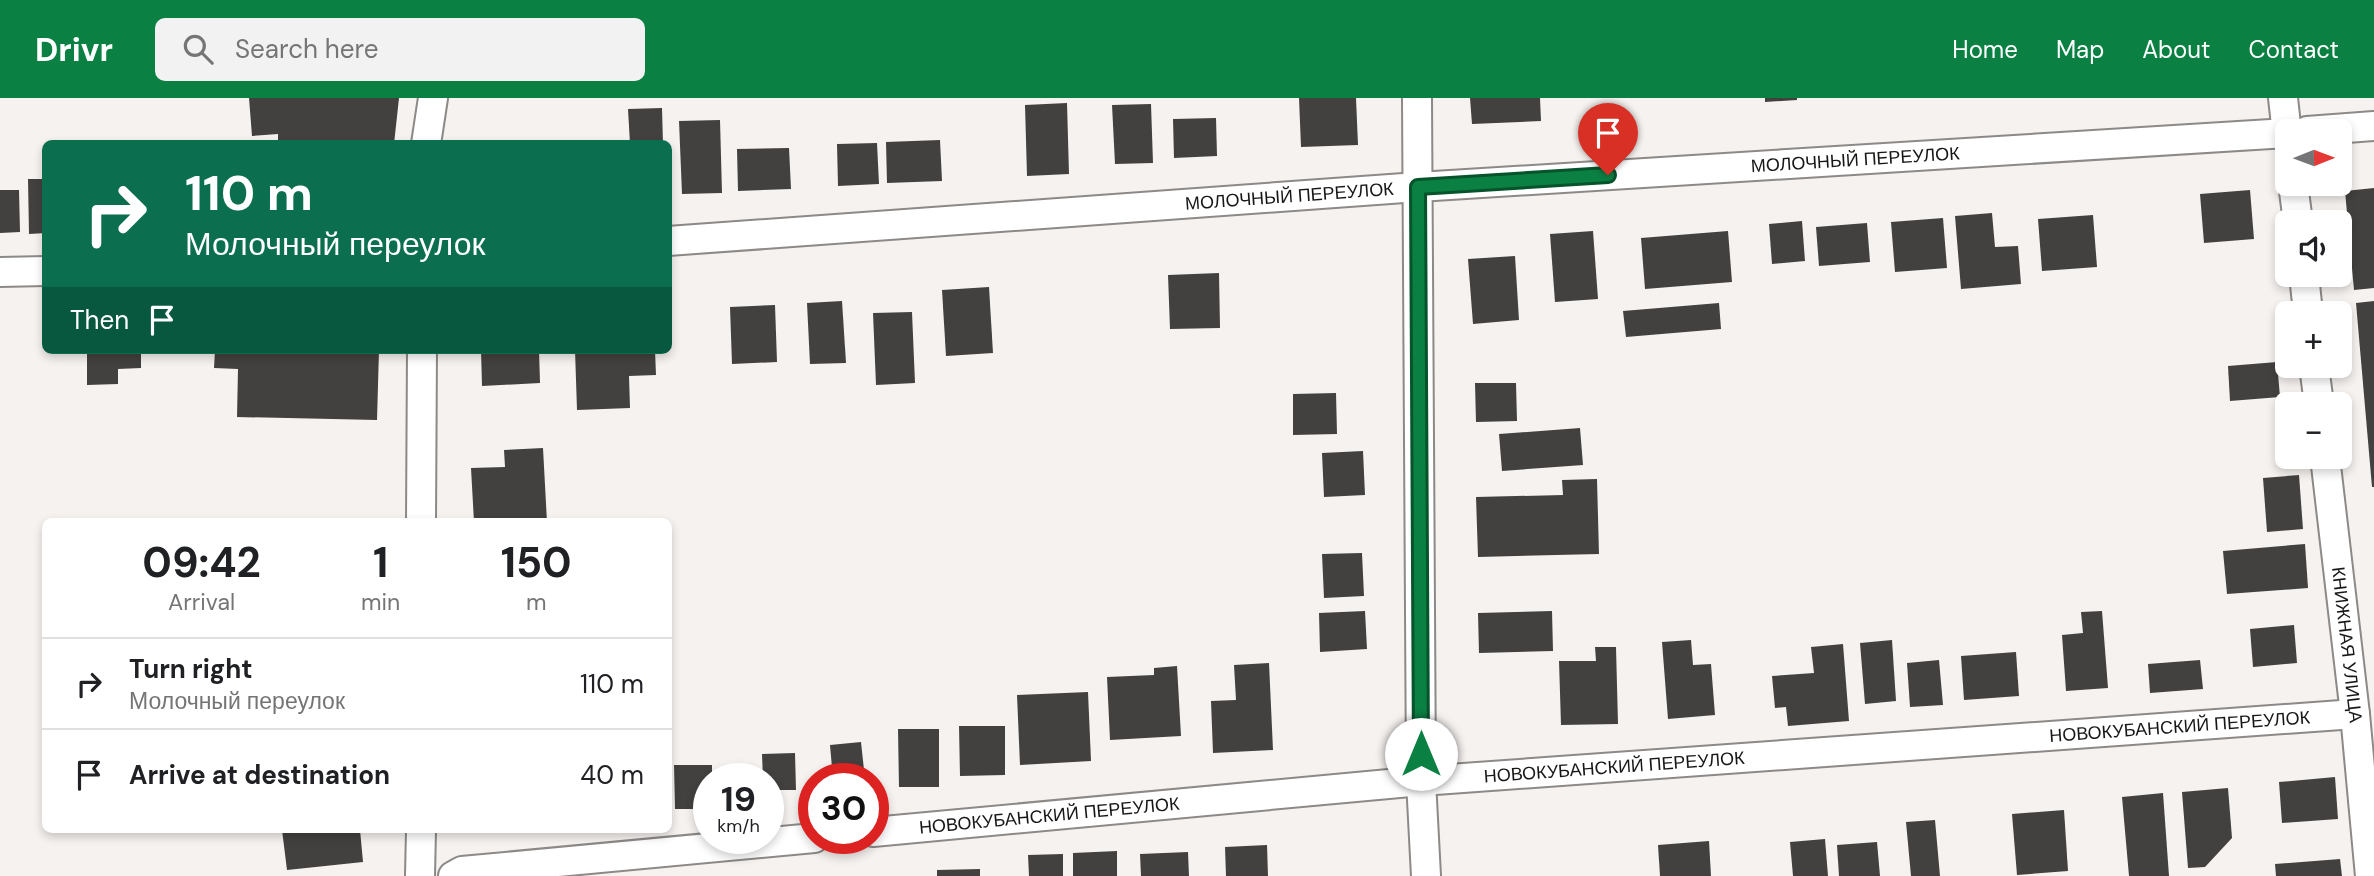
<!DOCTYPE html>
<meta charset="utf-8">
<style>
:root{--surface:#fff;--page:#f2f2f2;--text:#202124;--muted:#757577;--line:#e0e0e0;--accent:#0b8043}
body{margin:0;font-family:"DM Sans",sans-serif;background:var(--page);color:var(--text);height:100vh;display:flex;flex-direction:column;font-size:26px;white-space:nowrap}
*{box-sizing:border-box;margin:0}
p{font-size:23px;color:var(--muted)}
.icon{flex:none;width:38px;height:38px;fill:none;stroke:currentColor;stroke-width:2;stroke-linecap:round;stroke-linejoin:round}
.map{position:relative;flex:1;overflow:hidden}
.sheet{position:absolute;left:42px;top:420px;width:630px;height:315px;display:flex;flex-direction:column;background:var(--surface);border-radius:10px;box-shadow:0 4px 10px #0003}
.sheet>*{flex:none}
.hud{position:absolute;left:42px;top:42px;width:630px;height:214px;border-radius:10px;box-shadow:0 4px 10px #0003;background:#0b6e4f;color:#fff;overflow:hidden}
.needle{width:46px;rotate:89deg}
.tools{position:absolute;left:2275px;top:21px;display:grid;gap:14px}
.tools a{display:grid;place-items:center;width:77px;height:77px;border-radius:10px;background:var(--surface);box-shadow:0 4px 10px #0003;font-size:35px}
.speed{position:absolute;left:693px;top:665px;display:flex;gap:14px;font-size:35px;font-weight:700;text-align:center}
.speed>*{display:grid;place-content:center;width:91px;height:91px;border-radius:50%;background:var(--surface);box-shadow:0 4px 10px #0003;line-height:1}
.speed small{font-size:18px;font-weight:400}
.speed .limit{border:10px solid #d22;background:#fff;color:#111}
.pin{position:absolute;display:grid;place-items:center;width:60px;height:60px;color:#fff;margin:-72px -30px;border-radius:50% 50% 50% 0;rotate:-45deg;box-shadow:0 0 7px #0007}
.pin .icon{rotate:45deg}
.me{position:absolute;width:77px;margin:-38px;rotate:0deg;stroke-linejoin:round;filter:drop-shadow(0 0 5px #0008)}
.turn{display:flex;align-items:center;gap:24px;height:147px;padding:0 28px;font-size:32px}
.turn .icon{width:91px;height:91px;stroke-width:2.5}
.turn b{display:block;font-size:49px;line-height:60px}
.then{display:flex;align-items:center;height:66px;padding:0 28px;background:#0003;gap:14px;font-size:26px}
.eta{display:flex;justify-content:space-evenly;align-items:center;height:119px;text-align:center}
.eta b{font-size:42px;font-weight:700;line-height:49px}
ul{padding:0;list-style:none}
li{display:flex;align-items:center;gap:21px;height:91px;padding:0 28px;border-top:2px solid var(--line)}
li div{flex:1}
li b{display:block;font-size:26px}
li em{font-style:normal}
header{display:flex;align-items:center;gap:42px;box-sizing:border-box;height:98px;padding:0 35px;background:var(--accent);color:#fff}
header strong{font-size:33px}
nav{display:flex;gap:38px;margin-inline-start:auto;font-size:24px}
.search{width:490px;height:63px;background:var(--page);display:flex;align-items:center;gap:18px;box-sizing:border-box;padding:0 24px;border-radius:10px;color:var(--muted);font-size:26px}
.map>svg:first-child{display:block}
</style>
<header>
<strong>Drivr</strong>
<div class="search"><svg class="icon" aria-label="search" viewBox="0 0 24 24"><circle cx="10" cy="10" r="6"/><path d="M15 15l6 6"/></svg>Search here</div>
<nav><a>Home</a><a>Map</a><a>About</a><a>Contact</a></nav>
</header>
<div class="map">
<svg width="2374" height="778" viewBox="0 0 2374 778">
<rect width="100%" height="100%" fill="#f6f2f0"/>
<g fill="#43413f">
<polygon points="249,0 399,0 394,46 278,46 278,36 252,38"/>
<polygon points="1299,0 1356,0 1358,47 1301,49"/>
<polygon points="1470,0 1540,0 1541,23 1472,26"/>
<polygon points="1765,0 1797,0 1797,2 1765,4"/>
<polygon points="1067,5 1069,76 1027,78 1025,7"/>
<polygon points="1151,6 1153,65 1115,66 1112,7"/>
<polygon points="662,10 663,46 630,46 628,11"/>
<polygon points="1216,20 1217,58 1174,60 1173,21"/>
<polygon points="720,22 722,95 682,96 679,23"/>
<polygon points="940,42 942,83 887,85 886,44"/>
<polygon points="877,45 879,86 838,88 837,46"/>
<polygon points="789,50 791,91 738,93 737,51"/>
<polygon points="28,81 46,81 46,135 29,136"/>
<polygon points="2374,90 2374,190 2354,192 2345,93"/>
<polygon points="0,92 19,92 20,134 0,135"/>
<polygon points="2250,92 2254,141 2204,145 2200,96"/>
<polygon points="1992,115 1995,149 2018,148 2021,186 1961,191 1955,118"/>
<polygon points="2093,117 2097,169 2042,173 2038,121"/>
<polygon points="1943,120 1947,170 1895,174 1891,124"/>
<polygon points="1802,123 1805,163 1772,166 1769,126"/>
<polygon points="1867,125 1870,164 1819,168 1816,129"/>
<polygon points="1593,133 1598,201 1555,204 1550,136"/>
<polygon points="1728,133 1732,184 1645,191 1641,140"/>
<polygon points="1515,158 1519,222 1473,226 1468,161"/>
<polygon points="1219,175 1220,230 1170,231 1168,177"/>
<polygon points="989,189 993,255 946,258 942,192"/>
<polygon points="842,203 846,265 810,266 807,205"/>
<polygon points="2374,203 2374,389 2372,389 2356,205"/>
<polygon points="1719,205 1721,231 1626,239 1623,213"/>
<polygon points="775,207 777,264 732,266 730,209"/>
<polygon points="912,214 915,285 876,287 873,215"/>
<polygon points="87,252 141,252 141,270 118,271 118,286 87,287"/>
<polygon points="215,252 379,252 377,322 237,319 238,271 214,270"/>
<polygon points="481,252 539,252 540,285 482,288"/>
<polygon points="575,252 655,252 656,277 629,278 630,310 577,312"/>
<polygon points="2277,264 2280,299 2230,303 2228,268"/>
<polygon points="1475,285 1516,285 1517,323 1476,324"/>
<polygon points="1336,295 1337,336 1293,337 1293,296"/>
<polygon points="1580,330 1583,367 1502,373 1499,336"/>
<polygon points="543,350 547,424 474,424 471,370 505,369 504,352"/>
<polygon points="1363,353 1365,397 1324,399 1322,355"/>
<polygon points="2299,377 2303,431 2267,434 2263,380"/>
<polygon points="1597,381 1599,456 1478,459 1476,399 1563,397 1562,382"/>
<polygon points="2305,446 2308,490 2227,496 2223,453"/>
<polygon points="1362,455 1364,498 1324,500 1322,456"/>
<polygon points="1365,513 1367,551 1320,554 1319,515"/>
<polygon points="1552,513 1553,553 1479,555 1478,515"/>
<polygon points="2102,513 2108,590 2066,593 2062,537 2083,535 2081,514"/>
<polygon points="2294,527 2297,565 2253,569 2250,531"/>
<polygon points="1691,542 1693,567 1711,566 1715,617 1668,621 1662,544"/>
<polygon points="1892,542 1896,603 1865,606 1860,545"/>
<polygon points="1843,546 1849,623 1788,628 1786,609 1775,610 1772,578 1814,575 1811,549"/>
<polygon points="1595,549 1616,549 1618,626 1561,627 1559,563 1596,563"/>
<polygon points="2016,554 2019,598 1964,602 1961,558"/>
<polygon points="1939,562 1943,607 1910,609 1907,565"/>
<polygon points="2200,562 2203,591 2150,595 2148,566"/>
<polygon points="1269,565 1273,652 1213,655 1211,603 1236,602 1234,567"/>
<polygon points="1177,568 1181,638 1110,642 1107,579 1154,577 1154,570"/>
<polygon points="1088,594 1091,663 1020,667 1017,597"/>
<polygon points="959,628 1005,628 1005,677 960,678"/>
<polygon points="898,631 939,631 939,689 899,689"/>
<polygon points="861,644 865,681 833,681 830,647"/>
<polygon points="795,655 796,692 768,692 768,681 763,681 762,656"/>
<polygon points="674,667 712,667 712,681 709,681 709,711 675,711"/>
<polygon points="2335,679 2338,721 2282,725 2279,684"/>
<polygon points="2228,690 2232,740 2205,769 2188,770 2182,694"/>
<polygon points="2163,695 2169,778 2129,778 2122,699"/>
<polygon points="2064,712 2068,773 2017,777 2012,716"/>
<polygon points="1935,722 1940,778 1911,778 1906,724"/>
<polygon points="282,732 360,732 363,764 287,772"/>
<polygon points="1825,741 1828,778 1793,778 1790,744"/>
<polygon points="1709,743 1711,778 1660,778 1658,747"/>
<polygon points="1877,744 1880,778 1839,778 1837,747"/>
<polygon points="1267,747 1268,778 1226,778 1225,749"/>
<polygon points="1117,753 1117,778 1073,778 1073,755"/>
<polygon points="1188,754 1189,778 1141,778 1140,756"/>
<polygon points="1063,756 1063,778 1029,778 1028,757"/>
<polygon points="2340,761 2342,778 2276,778 2275,766"/>
<polygon points="980,771 980,778 937,778 937,772"/>
</g>
<g fill="none" stroke-linecap="round" stroke-linejoin="round">
<g stroke="#8c8987" stroke-width="32">
<g id="minor">
<polyline points="1417,0 1421,683 1426,778"/>
<polyline points="2283,0 2287,36"/>
<polyline points="2307,33 2374,28"/>
<polyline points="426,46 433,0"/>
<polyline points="2293,86 2298,124"/>
<path id="s1" d="M668 143 1418 89 2287 35"/>
<polyline points="0,174 46,173"/>
<polyline points="2304,177 2308,215"/>
<polyline points="2314,268 2319,306"/>
<path id="s2" d="M2325 359 2355 616 2370 778"/>
<polyline points="421,424 422,252"/>
<path id="s3" d="M873 734 1421 683 2355 616"/>
<polyline points="420,778 421,732"/>
<polyline points="453,778 462,773 814,740"/>
</g>
</g>
<use href="#minor" stroke="#fff" stroke-width="28"/>
</g>
<g fill="none" stroke-linecap="round" stroke-linejoin="round">
<g stroke="#07532c" stroke-width="18">
<polyline id="route" points="1421,656 1418,89 1608,77"/>
</g>
<use href="#route" stroke="#0b8043" stroke-width="12"/>
</g>
<g text-anchor="middle" stroke-width="7" stroke-linejoin="round" paint-order="stroke">
<g font-size="18" fill="#181716" stroke="#fff">
<text dy="6" stroke="none"><textPath href="#s1" startOffset="1190">МОЛОЧНЫЙ ПЕРЕУЛОК</textPath></text>
<text dy="6" stroke="none"><textPath href="#s1" startOffset="623">МОЛОЧНЫЙ ПЕРЕУЛОК</textPath></text>
<text dy="6" stroke="none"><textPath href="#s2" startOffset="189">КНИЖНАЯ УЛИЦА</textPath></text>
<text dy="6" stroke="none"><textPath href="#s3" startOffset="1311">НОВОКУБАНСКИЙ ПЕРЕУЛОК</textPath></text>
<text dy="6" stroke="none"><textPath href="#s3" startOffset="744">НОВОКУБАНСКИЙ ПЕРЕУЛОК</textPath></text>
<text dy="6" stroke="none"><textPath href="#s3" startOffset="177">НОВОКУБАНСКИЙ ПЕРЕУЛОК</textPath></text>
</g>
</g>
</svg>
<div class="tools">
<a><svg class="needle" viewBox="-14 -14 28 28"><path d="M0-13l5 13h-10z" fill="#e53935"/><path d="M0 13l5-13h-10z" fill="#757577"/></svg></a>
<a><svg class="icon" aria-label="sound" viewBox="0 0 24 24"><path d="M4 9h4l5-4v14l-5-4H4zM17 9q2 3 0 6"/></svg></a>
<a>+</a>
<a>−</a>
</div>
<div class="speed"><div>19<small>km/h</small></div><div class="limit">30</div></div>
<div class="pin" style="left:1608px;top:77px;background:#d93025"><svg class="icon" aria-label="arrive" viewBox="0 0 24 24"><path d="M6 21V4h12l-3 4 3 4H6"/></svg></div>
<svg class="me" style="left:1421px;top:656px" viewBox="-20 -20 40 40"><circle r="19" fill="#fff"/><path d="M0-13L10 11 0 6-10 11z" fill="#0b8043"/></svg>
<div class="hud">
<div class="turn"><svg class="icon" aria-label="right" viewBox="0 0 24 24"><path d="M7 20v-9h11M14 6l5 5-5 5"/></svg><div><b>110 m</b>Молочный переулок</div></div>
<div class="then">Then<svg class="icon" aria-label="arrive" viewBox="0 0 24 24"><path d="M6 21V4h12l-3 4 3 4H6"/></svg></div>
</div>
<section class="sheet">
<div class="eta">
<div><b>09:42</b><p>Arrival</p></div>
<div><b>1</b><p>min</p></div>
<div><b>150</b><p>m</p></div>
</div>
<ul>
<li><svg class="icon" aria-label="right" viewBox="0 0 24 24"><path d="M7 20v-9h11M14 6l5 5-5 5"/></svg><div><b>Turn right</b><p>Молочный переулок</p></div><em>110 m</em></li>
<li><svg class="icon" aria-label="arrive" viewBox="0 0 24 24"><path d="M6 21V4h12l-3 4 3 4H6"/></svg><div><b>Arrive at destination</b></div><em>40 m</em></li>
</ul>
</section>
</div>
